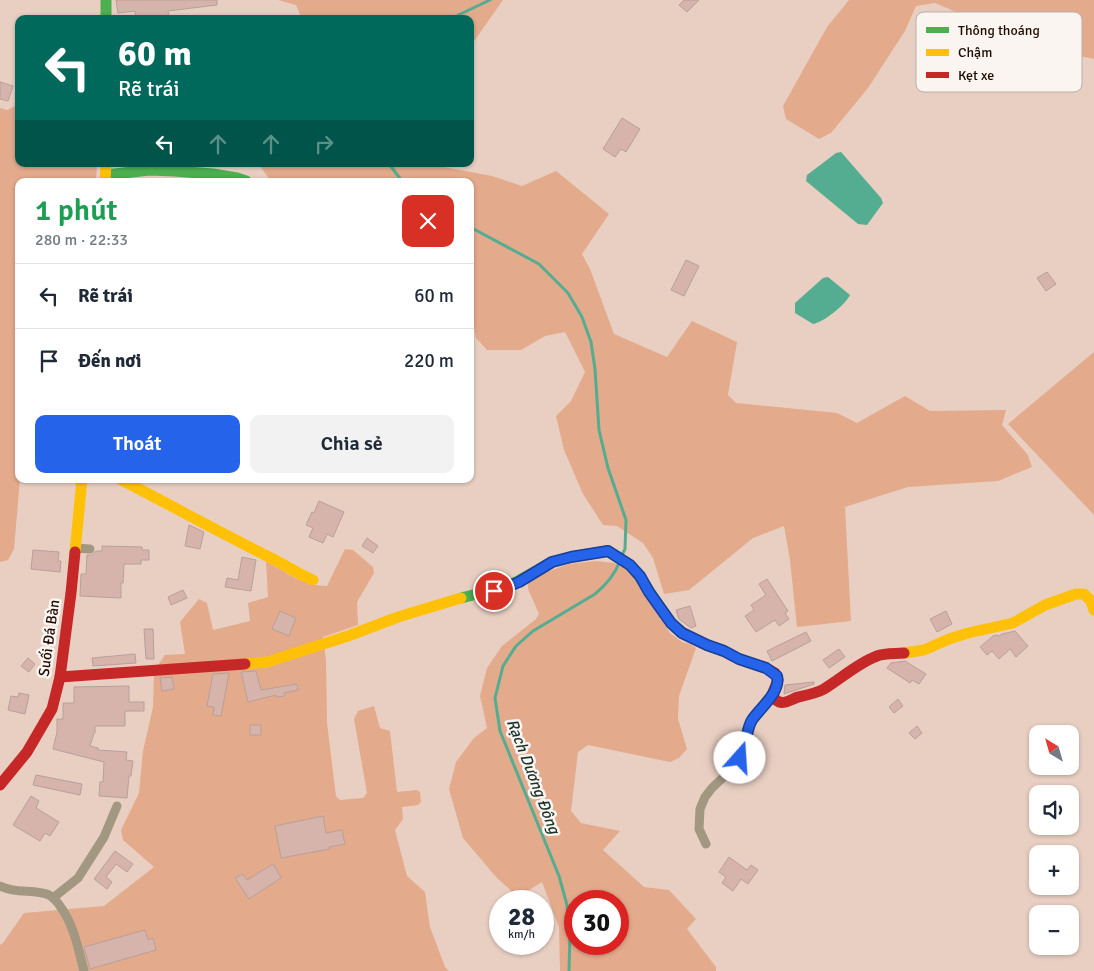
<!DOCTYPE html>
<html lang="vi">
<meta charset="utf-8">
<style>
:root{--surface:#fff;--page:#f2f2f3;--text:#1f2937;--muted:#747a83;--line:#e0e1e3;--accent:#2563eb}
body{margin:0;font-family:Signika,sans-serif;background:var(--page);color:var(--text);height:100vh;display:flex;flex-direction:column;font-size:19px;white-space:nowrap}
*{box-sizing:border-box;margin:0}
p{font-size:16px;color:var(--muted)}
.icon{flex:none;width:28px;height:28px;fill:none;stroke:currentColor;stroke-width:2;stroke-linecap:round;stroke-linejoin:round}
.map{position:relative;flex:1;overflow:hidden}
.drawer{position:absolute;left:15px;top:178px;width:459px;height:305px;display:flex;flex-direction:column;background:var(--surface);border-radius:10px;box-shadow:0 1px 4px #0004}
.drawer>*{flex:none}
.hud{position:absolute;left:15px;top:15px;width:459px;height:152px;border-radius:10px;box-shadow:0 1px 4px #0004;background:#00695c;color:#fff;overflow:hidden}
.needle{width:32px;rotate:323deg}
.fabs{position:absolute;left:1029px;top:725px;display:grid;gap:10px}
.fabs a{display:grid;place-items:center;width:50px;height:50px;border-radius:10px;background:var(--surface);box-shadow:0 1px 4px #0004;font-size:25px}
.speed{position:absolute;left:489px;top:890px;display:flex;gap:10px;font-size:25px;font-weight:700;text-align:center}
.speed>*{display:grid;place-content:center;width:65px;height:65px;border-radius:50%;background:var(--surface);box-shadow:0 1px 4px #0004;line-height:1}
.speed small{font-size:12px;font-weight:400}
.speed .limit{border:8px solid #d22;background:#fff;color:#111}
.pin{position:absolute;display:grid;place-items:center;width:42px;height:42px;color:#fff;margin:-21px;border:2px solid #fff;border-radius:50%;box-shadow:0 1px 5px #0007}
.me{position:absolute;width:55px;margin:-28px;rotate:19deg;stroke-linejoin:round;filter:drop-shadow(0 0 4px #0008)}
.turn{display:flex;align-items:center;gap:18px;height:105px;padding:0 20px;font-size:22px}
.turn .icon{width:65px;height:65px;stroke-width:2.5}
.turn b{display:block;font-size:35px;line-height:42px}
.lanes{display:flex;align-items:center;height:48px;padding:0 20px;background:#0003;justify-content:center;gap:25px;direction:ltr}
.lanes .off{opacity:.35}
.round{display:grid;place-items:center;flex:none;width:52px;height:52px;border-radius:10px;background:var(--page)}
.head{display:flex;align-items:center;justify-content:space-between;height:85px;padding:0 20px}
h1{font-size:30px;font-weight:600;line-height:38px;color:#1e9e55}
.cta{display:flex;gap:10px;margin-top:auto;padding:10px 20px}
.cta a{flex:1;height:58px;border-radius:10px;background:var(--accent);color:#fff;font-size:20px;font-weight:600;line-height:58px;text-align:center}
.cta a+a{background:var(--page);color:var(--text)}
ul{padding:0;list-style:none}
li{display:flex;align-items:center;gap:15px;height:65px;padding:0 20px;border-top:1px solid var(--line)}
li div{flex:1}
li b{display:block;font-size:19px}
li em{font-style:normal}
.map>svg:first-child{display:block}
</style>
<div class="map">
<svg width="1094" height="971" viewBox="0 0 1094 971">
<rect width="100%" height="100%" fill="#e9cfc2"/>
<g fill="#e3aa8c" fill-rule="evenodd">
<polygon points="278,0 503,0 470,47 470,19 302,19 296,5"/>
<polygon points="849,0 1094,0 1094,59 1038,47 935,3 916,6 905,31 868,88 831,133 819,139 786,119 783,106 827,27"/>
<polygon points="19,104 19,164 97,164 96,181 19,181 19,479 20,479 14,549 8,560 0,562 0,108 7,110"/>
<polygon points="263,164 428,164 492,176 522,186 556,171 609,214 582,254 590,269 614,334 667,357 692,321 737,342 728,395 736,403 837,413 857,423 905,396 930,411 1006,410 1002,425 1028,455 1032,467 998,481 908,487 845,507 851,621 797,627 790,560 784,526 753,538 689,590 664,594 653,558 643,543 617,526 603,525 583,494 564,450 556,416 571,401 585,372 565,332 545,336 521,350 487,350 476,338 472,312 470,307 470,181 347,181 345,180 344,181 273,181 270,180 260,166"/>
<polygon points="1094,352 1094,515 1008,424"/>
<path d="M345 549 353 550 373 567 374 573 357 602 358 625 323 637 326 660 327 723 336 796 340 800 363 798 367 793 354 719 358 711 374 706 380 728 390 731 397 792 417 790 420 792 421 802 418 805 402 807 403 819 395 830 407 876 425 892 430 927 445 967 449 971H0V945L3 943 24 913 104 906 154 867 123 840 121 830 139 793 143 751 153 707 154 671 165 655 185 654 180 622 199 599 207 603 213 630 250 621 248 603 268 597 266 561C284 571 305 587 327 586Z"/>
<path d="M596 561 615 563 628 569 670 633 682 642 690 644 696 648 679 696 678 719 687 749 679 758 670 762 588 745 578 752 571 811 581 823 620 831 603 850 644 887 669 890 696 919 687 929 716 967V971H560L559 927 542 882 518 897 496 877 463 838 449 789 456 762 474 738 487 728 480 696 487 668 502 646 536 619 539 614 528 589V582L544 573 569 564ZM575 901H618V944H575Z"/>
</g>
<g fill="#54ad90">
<polygon points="841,152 881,198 883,203 867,225 858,224 806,181 807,175 836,153"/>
<path d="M828 277 850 295C845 305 824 322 813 324L795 313V303L823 278Z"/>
</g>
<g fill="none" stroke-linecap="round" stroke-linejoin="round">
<g stroke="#54ad90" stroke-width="3">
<polyline points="450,19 490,0"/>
<polyline points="389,164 402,181"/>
<polyline points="470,227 539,264 568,293 582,317 591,342 595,369 599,430 608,468 626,520 625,549 622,555"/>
<path d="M569 971 570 934 567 905 559 876 500 731 495 698 503 666 516 646 533 631 595 594C606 585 615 574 620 561"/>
</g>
</g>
<g fill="#d7b4ab" stroke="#b8a099">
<polygon points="116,0 217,0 217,5 168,11 169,19 136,19 135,11 118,13"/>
<polygon points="684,0 699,0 687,12 679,5"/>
<polygon points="0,82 13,86 8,101 0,99"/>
<polygon points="622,118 640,129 626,152 621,149 615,157 603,149"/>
<polygon points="686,260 699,266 684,296 671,290"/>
<polygon points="1047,272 1056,284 1046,291 1037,278"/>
<polygon points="319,501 344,512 333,537 327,534 323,543 309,537 313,528 306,525 312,512 314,513"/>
<polygon points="189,525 204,532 200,549 185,546"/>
<polygon points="367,538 378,546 373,553 362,546"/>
<polygon points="102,546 142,547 142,550 149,550 149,560 141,560 141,564 124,564 123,583 121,583 121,598 80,596 81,574 86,574 87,555 92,555 96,551 102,551"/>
<polygon points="33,550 59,552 58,561 61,561 60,572 31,569"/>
<polygon points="242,557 256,560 251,591 225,587 227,578 238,580"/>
<polygon points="767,579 788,611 785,613 789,619 779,626 775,620 756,632 745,616 754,610 751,605 766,595 759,584"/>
<polygon points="183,590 187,598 171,605 168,597"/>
<polygon points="690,606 696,626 691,628 679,619 676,610"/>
<polygon points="280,611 296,618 289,636 272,629"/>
<polygon points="946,611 952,624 937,632 930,619"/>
<polygon points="144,629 153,629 154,659 146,659"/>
<polygon points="1015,631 1028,646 1016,657 1010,649 999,659 992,651 987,655 980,647 993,636 997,635 999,636 1002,634"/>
<polygon points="806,632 811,641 772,661 767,651"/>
<polygon points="839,649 845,657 829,668 823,660"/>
<polygon points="135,654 136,663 93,666 92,658"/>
<polygon points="28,658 35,664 29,672 21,666"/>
<polygon points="905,661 926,674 919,684 912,680 910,683 887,668 891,663"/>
<polygon points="256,671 261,690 297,684 298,690 284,693 285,696 276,697 276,695 248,702 241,672"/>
<polygon points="229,673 221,716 213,715 214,707 207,706 213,674"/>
<polygon points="172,677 174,689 162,691 160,678"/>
<polygon points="814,682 814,684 784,694 785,685"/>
<polygon points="129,686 129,702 144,702 144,711 125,711 125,726 95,726 95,733 94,733 90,746 98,748 98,750 127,752 126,760 133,761 131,776 129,776 127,798 99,796 100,782 103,782 104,762 53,749 57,732 57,719 63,719 63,703 74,703 74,687"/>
<polygon points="19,693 29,695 25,714 8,710 11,696 18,697"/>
<polygon points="898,699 903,706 894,713 889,707"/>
<rect x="250" y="725" width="11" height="10"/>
<polygon points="917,726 922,733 915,739 909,733"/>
<polygon points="36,775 82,784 80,795 33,785"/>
<polygon points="31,796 39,801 36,808 59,822 50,836 45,833 40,841 13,825"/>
<polygon points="323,816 326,833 342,830 345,844 329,847 330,849 281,858 275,826"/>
<polygon points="115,851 133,864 127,872 116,864 106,877 112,882 107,889 94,879"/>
<polygon points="729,857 747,870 751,865 758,870 748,884 741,879 733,891 722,883 726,877 719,872"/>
<polygon points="273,864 281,878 249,899 235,878 243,874 247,880"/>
<polygon points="145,930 148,940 153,938 156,950 90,969 84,947"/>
</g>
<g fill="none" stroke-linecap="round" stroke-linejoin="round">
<g stroke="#a29882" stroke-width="9">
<polyline points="75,548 90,549"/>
<polyline points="706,844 699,829 700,809 705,797 712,788 732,769 740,758 744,747 751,722 772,695"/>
<path d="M0 886C15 894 35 889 49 895 54 897 57 902 60 906 74 925 78 948 84 971"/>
<polyline points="53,898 78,878 104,837 117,806"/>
</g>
<g stroke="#4caf50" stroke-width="11">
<polyline points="106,0 106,19"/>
<polyline points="106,175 149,170 175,171 213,174 237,178 246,181"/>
<polyline points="461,598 509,586 552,562 571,557 608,551 630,565 639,576 671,623 683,633"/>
</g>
<g stroke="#ffc107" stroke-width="11">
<polyline points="105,181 106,164"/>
<path d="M120 479C170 505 219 532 269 557 284 564 298 574 313 580"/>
<polyline points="75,552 82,479"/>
<polyline points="904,653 924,650 949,639 968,633 1013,623 1045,605 1076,594 1084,594 1091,601 1094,610"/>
<polyline points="245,664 267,662 348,636 398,617 461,598"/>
</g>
<g stroke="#c62828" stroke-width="11">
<path d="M683 633 707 645 724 651 739 659 766 668 775 673 778 680 772 695C780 708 787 701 798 697 807 695 817 693 824 689 842 678 858 663 877 656 885 653 896 654 904 653"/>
<polyline points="60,677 245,664"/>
<polyline points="0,785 27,752 52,709 60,677 71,593 75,552"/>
</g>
</g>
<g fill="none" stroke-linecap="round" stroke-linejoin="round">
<g stroke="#184099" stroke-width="12">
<path id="route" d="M494 591 509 586 519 582 552 562 571 557 608 551 630 565 640 576 649 592 671 623 682 633 707 645 724 651 739 659 766 668 777 676C781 692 760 708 752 720 747 728 747 739 744 747 743 751 741 755 740 758"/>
</g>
<use href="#route" stroke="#2563eb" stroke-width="9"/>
</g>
<g text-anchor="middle" stroke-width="5" stroke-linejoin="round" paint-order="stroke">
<g font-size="15" fill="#1e0b02" stroke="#fbf5f2">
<text transform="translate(49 638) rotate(-82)" y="5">Suối Đá Bàn</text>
</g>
<g font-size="16" font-style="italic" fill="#19332a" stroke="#fbf5f2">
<text transform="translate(534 776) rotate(69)" y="6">Rạch Dương Đông</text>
</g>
</g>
<rect x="916" y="12" width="166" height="80" rx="8" fill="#fbf5f2" stroke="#b9afaa" stroke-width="1"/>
<rect x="926" y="27" width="23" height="6" fill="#4caf50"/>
<rect x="926" y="49" width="23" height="7" fill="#ffc107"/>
<rect x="926" y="72" width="23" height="6" fill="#c62828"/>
<g font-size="14" fill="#1e0b02">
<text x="958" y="35">Thông thoáng</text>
<text x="958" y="57">Chậm</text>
<text x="958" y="80">Kẹt xe</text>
</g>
</svg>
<div class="fabs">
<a><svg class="needle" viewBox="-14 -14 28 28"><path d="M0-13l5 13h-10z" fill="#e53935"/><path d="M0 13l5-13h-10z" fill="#747a83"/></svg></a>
<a><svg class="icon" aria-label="sound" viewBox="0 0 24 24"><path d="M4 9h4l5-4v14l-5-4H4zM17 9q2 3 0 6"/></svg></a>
<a>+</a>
<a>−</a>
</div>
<div class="speed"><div>28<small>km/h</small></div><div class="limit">30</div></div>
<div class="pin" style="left:494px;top:591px;background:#d93025"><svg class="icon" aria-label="arrive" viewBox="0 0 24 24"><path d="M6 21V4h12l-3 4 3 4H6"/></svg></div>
<svg class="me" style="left:740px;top:758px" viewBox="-20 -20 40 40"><circle r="19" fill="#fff"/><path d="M0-13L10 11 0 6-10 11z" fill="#2563eb"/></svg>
<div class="hud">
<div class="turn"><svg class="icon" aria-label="left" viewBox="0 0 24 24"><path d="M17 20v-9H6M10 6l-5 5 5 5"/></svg><div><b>60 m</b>Rẽ trái</div></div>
<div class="lanes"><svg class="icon" aria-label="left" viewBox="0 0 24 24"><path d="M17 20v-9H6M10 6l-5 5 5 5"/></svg><svg class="icon off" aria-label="ahead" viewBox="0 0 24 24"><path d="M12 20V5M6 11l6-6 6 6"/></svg><svg class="icon off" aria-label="ahead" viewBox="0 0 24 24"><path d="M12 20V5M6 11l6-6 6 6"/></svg><svg class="icon off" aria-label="right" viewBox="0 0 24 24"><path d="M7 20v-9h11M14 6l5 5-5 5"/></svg></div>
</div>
<section class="drawer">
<div class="head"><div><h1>1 phút</h1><p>280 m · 22:33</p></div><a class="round" style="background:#d93025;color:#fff"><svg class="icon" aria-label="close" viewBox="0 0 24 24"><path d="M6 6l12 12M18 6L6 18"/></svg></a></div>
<ul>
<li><svg class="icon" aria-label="left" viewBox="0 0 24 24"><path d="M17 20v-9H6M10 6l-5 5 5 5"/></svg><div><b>Rẽ trái</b></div><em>60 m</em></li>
<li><svg class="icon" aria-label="arrive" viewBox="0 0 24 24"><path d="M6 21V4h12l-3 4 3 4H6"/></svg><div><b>Đến nơi</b></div><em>220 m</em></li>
</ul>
<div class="cta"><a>Thoát</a><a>Chia sẻ</a></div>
</section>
</div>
